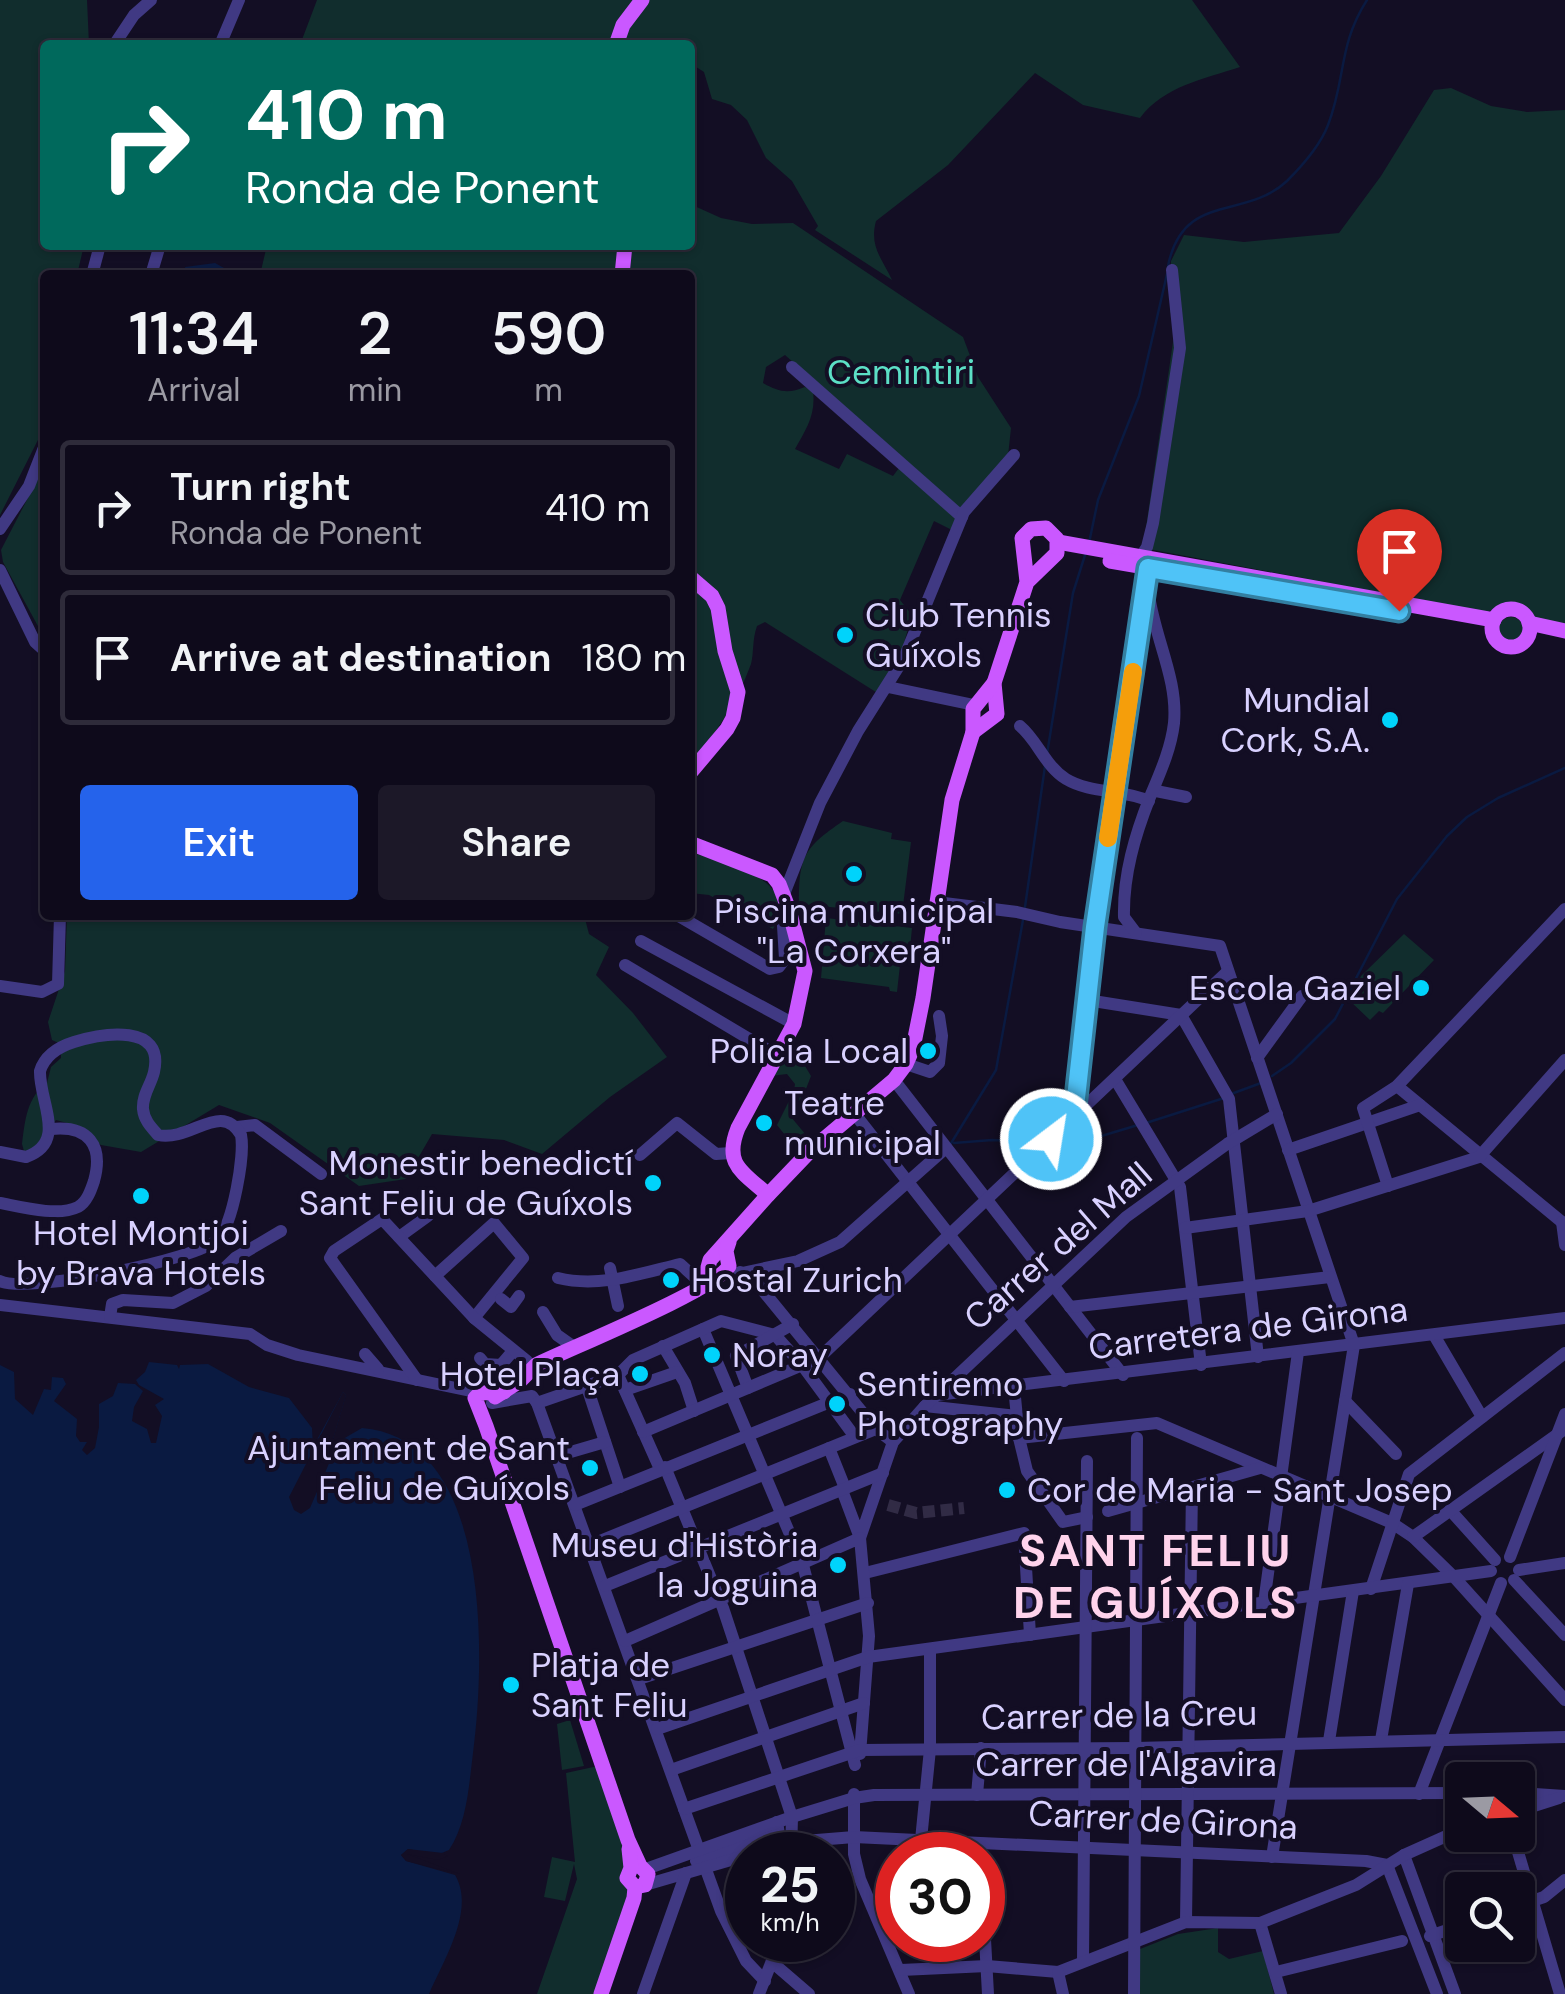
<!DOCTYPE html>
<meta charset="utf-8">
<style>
:root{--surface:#0e0a1b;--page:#1c1828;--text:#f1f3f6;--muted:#9b9aa3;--line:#2e2b3a;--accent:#2563eb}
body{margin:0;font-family:"DM Sans",sans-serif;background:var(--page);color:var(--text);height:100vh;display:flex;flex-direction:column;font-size:38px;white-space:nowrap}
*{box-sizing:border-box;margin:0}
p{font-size:32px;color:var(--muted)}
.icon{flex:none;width:55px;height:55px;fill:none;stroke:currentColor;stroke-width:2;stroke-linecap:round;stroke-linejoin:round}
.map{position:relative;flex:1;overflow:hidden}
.panel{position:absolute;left:40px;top:270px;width:655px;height:650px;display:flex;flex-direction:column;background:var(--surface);border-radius:10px;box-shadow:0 2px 8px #0004,0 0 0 2px var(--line)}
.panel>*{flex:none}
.top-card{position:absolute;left:40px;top:40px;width:655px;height:210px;border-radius:10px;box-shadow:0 2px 8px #0004,0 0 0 2px var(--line);background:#00695c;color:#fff;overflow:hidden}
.needle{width:65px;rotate:109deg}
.controls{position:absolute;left:1445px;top:1762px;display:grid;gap:20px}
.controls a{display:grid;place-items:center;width:90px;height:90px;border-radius:10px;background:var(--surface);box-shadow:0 2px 8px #0004,0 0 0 2px var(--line);font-size:50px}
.speed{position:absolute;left:725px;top:1832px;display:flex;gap:20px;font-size:50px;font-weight:700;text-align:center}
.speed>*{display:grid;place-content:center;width:130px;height:130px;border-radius:50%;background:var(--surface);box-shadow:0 2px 8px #0004,0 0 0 2px var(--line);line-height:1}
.speed small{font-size:25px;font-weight:400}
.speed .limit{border:15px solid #d22;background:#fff;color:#111}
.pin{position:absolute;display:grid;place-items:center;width:85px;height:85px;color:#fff;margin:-102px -42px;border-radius:50% 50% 50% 0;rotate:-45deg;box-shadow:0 0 10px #0007}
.pin .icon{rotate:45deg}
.me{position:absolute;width:110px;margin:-55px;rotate:31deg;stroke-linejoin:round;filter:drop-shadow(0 0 8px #0008)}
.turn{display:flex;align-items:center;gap:35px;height:210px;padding:0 40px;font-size:45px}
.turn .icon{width:130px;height:130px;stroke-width:2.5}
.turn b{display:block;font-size:70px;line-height:85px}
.eta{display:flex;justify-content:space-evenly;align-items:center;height:170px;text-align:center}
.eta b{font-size:60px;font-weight:600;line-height:70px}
.cta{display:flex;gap:20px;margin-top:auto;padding:20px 40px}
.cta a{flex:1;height:115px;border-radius:10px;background:var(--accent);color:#fff;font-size:40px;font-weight:600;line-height:115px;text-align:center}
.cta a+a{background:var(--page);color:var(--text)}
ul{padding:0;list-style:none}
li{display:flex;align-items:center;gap:30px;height:135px;margin:0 20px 15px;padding:0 20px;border:5px solid var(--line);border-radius:10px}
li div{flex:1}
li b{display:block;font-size:38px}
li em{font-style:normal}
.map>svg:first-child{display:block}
</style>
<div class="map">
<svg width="1565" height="1994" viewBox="0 0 1565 1994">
<rect width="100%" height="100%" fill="#130e24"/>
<g fill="#112d2d">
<polygon points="0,0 87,0 89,45 45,45 45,245 84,245 77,275 45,275 45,420 42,432 0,515"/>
<path d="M317 0H1192L1240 67C1204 79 1164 86 1140 118L1083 105 1035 73 948 165 876 221C869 247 882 258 892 280L815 230 818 226 792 181 766 158 747 120 731 105 712 99 704 72 690 63V45H300Z"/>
<polygon points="1451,88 1491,106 1527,112 1565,110 1565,626 1539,622 1521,607 1508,605 1486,612 1468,609 1143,548 1174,335 1173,316 1170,312 1171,261 1184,235 1244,242 1339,233 1381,176 1434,90"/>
<path d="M690 204 721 218 752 224 793 223 963 337 978 377 1011 428 1008 456 959 511 785 355 766 367 763 383C779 392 788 394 805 387L813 391C816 415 806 429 795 449L839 469 847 454 893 476 899 468 958 518 952 530 934 521 900 600 912 615 897 667 879 694 765 622 757 626C752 640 754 653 751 664 737 703 715 734 690 765V275H260L267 245H690Z"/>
<polygon points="45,465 45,639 3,562 1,550"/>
<circle cx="1511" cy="629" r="12"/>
<path d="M843 821 892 833 891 839 911 842 902 914 799 904C799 856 804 848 843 821Z"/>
<path d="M690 852C723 863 804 879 773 929L709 895 690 893Z"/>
<path d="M67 915H584L589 934 609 947 596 975 633 1013 667 1057 610 1097 542 1154 504 1140 432 1134 406 1179 359 1186 270 1123 219 1105 141 1152 101 1145 67 1123 56 1120 33 1149 24 1151 22 1144C25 1120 27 1097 47 1083L51 1067 61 1058V1044L52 1040 48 1022 65 971Z"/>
<polygon points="826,918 912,928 909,959 900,965 897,992 890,991 889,987 821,978"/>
<polygon points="1404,934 1434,960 1383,1013 1379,1011 1370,1020 1349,1000 1361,976"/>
<polygon points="790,1041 811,1076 797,1112 791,1117 806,1135 789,1140 777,1125 794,1091 795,1084 787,1074 771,1076"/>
<polygon points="570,1720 584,1766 562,1770 557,1724"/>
<polygon points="598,1766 624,1839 631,1890 597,1994 537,1994 577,1879 574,1864 565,1901 544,1897 552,1857 575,1862 566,1773"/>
<polygon points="1218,1928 1218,1952 1229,1959 1263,1951 1274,1994 1138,1994 1140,1949 1178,1934"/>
</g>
<g fill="#0a1a41">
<polygon points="215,263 224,268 225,275 188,275 185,267"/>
<path d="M149 1362 177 1365 179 1369 180 1365 208 1364 249 1387 289 1398 312 1428 313 1447 343 1392 346 1395 333 1439V1453L343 1439 362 1428C493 1439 485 1661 473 1753 469 1785 467 1823 449 1850L437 1855 408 1849 401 1855 406 1861 455 1875C476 1910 443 1961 429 1994H0V1365L14 1372 15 1399 33 1415 44 1389 51 1390 52 1377 63 1378 66 1384 54 1401 77 1419 76 1436 80 1442H87L82 1450 87 1455 95 1448 99 1427V1404L113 1396 118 1383 135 1384 143 1391 134 1407 132 1421 147 1429 151 1443H156L162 1416 155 1405 164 1399 139 1385 136 1380 145 1372Z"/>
</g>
<g fill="#130e24">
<polygon points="343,1392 346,1395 333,1439 333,1454 310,1508 301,1514 294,1510 289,1497"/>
<polygon points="408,1849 443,1853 448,1856 438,1860 407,1854 460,1874 406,1861 401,1855"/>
</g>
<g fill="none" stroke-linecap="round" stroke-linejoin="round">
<g stroke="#0a1a41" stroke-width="2.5">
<path d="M1168 266C1183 191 1244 221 1287 181 1302 166 1320 146 1328 125 1346 79 1338 45 1367 0"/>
<polyline points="1089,543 1098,500 1139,396 1167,274"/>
<polyline points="1047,754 1073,593 1085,555"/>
<polyline points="1025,907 1045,766"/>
<polyline points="1272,1076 1291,1063 1335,1019 1397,899 1447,836 1467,817 1498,798 1565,768"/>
<polyline points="1231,1094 1261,1083"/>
<polyline points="1146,1123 1224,1098"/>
<polyline points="954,1143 992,1140 1040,1142"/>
<polyline points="1053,1143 1088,1140 1138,1125"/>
<polyline points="950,1145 996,1070 1023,920"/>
</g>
<polyline stroke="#312b45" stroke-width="12" stroke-dasharray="12 6" stroke-linecap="butt" points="888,1505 916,1513 964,1508"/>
<g stroke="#403983" stroke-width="12">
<polyline points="114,45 134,15 151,0"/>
<polyline points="220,45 239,0"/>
<polyline points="92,275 100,245"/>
<polyline points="151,275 160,245"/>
<polyline points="792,367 962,517"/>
<polyline points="0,529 29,486 45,445"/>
<polyline points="1141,556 1147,547 1153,523 1180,348 1172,270"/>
<polyline points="0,570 35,642 45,651"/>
<polyline points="888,687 974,705"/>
<path d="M1020 726C1038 741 1045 766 1066 779 1091 794 1123 789 1149 801"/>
<polyline points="1156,791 1186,797"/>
<polyline points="784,894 820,803 858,731 904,658 964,512 1014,455"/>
<polyline points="936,902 1017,912 1060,922 1220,946 1354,1345 1272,1857"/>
<polyline points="677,915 770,969 779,967 785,959 783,926 789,910"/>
<path d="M1136 933 1124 917C1123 875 1135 835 1150 797 1160 773 1171 749 1174 723 1178 679 1155 639 1149 595"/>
<polyline points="641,941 794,1024"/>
<polyline points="625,965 778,1056"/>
<polyline points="0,986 42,992 58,984 60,915"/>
<polyline points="1087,1000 1181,1015 1229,1099 1258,1357"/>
<polyline points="1257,1058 1302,996"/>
<polyline points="906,1064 930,1072 939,1063 942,1036 939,1016"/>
<polyline points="1115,1079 1180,1187 1201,1365"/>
<polyline points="894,1080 1123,1375"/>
<polyline points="1397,1086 1562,1222"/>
<polyline points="854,1113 1064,1381"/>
<polyline points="1074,1116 1095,927 1148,568"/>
<polyline points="237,1127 255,1125 321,1174"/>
<polyline points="1288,1150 1420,1105"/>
<path d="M0 1152 26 1157C68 1142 39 1102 40 1071 45 1055 58 1047 74 1042 103 1033 165 1023 154 1072 151 1085 142 1095 143 1109 144 1120 151 1127 158 1135 191 1142 221 1100 241 1135 245 1155 233 1224 218 1239 199 1260 25 1294 0 1281"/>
<polyline points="640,1155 677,1123 716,1154 731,1153"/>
<polyline points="1388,1186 1363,1108 1397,1086 1565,909"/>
<path d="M0 1203C21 1207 58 1217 78 1207 87 1202 91 1190 94 1181 104 1145 88 1125 51 1129"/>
<polyline points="1562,1222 1565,1245"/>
<polyline points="1185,1228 1308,1211 1479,1157 1565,1060"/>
<polyline points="399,1237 428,1216"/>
<polyline points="610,1268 618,1306"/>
<polyline points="740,1272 755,1281 876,1429 893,1442"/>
<polyline points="742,1273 798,1261 840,1242 946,1148"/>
<polyline points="435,1276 494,1223 523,1258 474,1318"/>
<path d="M558 1278C599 1288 639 1274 680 1264L701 1283"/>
<polyline points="501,1299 511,1307 519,1296"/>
<polyline points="0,1305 250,1334 267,1345 298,1355 480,1393"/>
<polyline points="1070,1307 1330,1277"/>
<polyline points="543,1312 557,1335 574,1347"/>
<polyline points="110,1317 112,1304 123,1300 173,1303 206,1286 235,1258 281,1231"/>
<polyline points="703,1329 803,1565 855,1765"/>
<polyline points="1434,1335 1482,1417"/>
<polyline points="663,1346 685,1383 694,1411"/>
<polyline points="365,1354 378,1369"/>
<polyline points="480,1358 485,1364 501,1365 513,1351"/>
<polyline points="618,1375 633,1360 721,1321 775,1335 802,1365 855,1437"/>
<polyline points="417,1380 330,1258 334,1251 382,1219 474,1318 527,1361 529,1369"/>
<polyline points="587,1387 620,1487"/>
<polyline points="1014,1387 1019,1438 1027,1471 1063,1522 1087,1517"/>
<polyline points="748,1388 736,1356 793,1324"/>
<polyline points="625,1390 677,1372"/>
<polyline points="937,1395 1565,1318"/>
<polyline points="1345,1401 1396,1454"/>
<polyline points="492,1403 532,1396 537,1403 721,1911 746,1961 765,1981"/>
<polyline points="537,1403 618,1375 660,1469"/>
<polyline points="925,1406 1017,1416"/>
<polyline points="643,1432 819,1358 1228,971"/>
<polyline points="1019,1438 1157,1423 1392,1523 1413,1537 1454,1577 1565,1700"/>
<polyline points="829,1448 845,1488"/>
<polyline points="557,1456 605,1442"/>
<polyline points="665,1467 723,1608 792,1817 791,1855"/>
<polyline points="842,1490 860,1538 893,1442 925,1406 1126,1217 1227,1144 1277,1114"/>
<polyline points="575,1505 850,1394"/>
<polyline points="1450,1510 1495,1560"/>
<polyline points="1108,1511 1260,1468"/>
<polyline points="1413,1537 1565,1429"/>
<polyline points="590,1545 876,1429"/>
<polyline points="1510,1557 1565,1414"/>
<polyline points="1519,1570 1565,1563"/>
<polyline points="865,1573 1024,1533 1030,1635"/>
<polyline points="1514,1580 1565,1635"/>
<polyline points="605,1586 883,1473"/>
<polyline points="1371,1589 1409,1474 1565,1353"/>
<polyline points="1264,1603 1298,1352"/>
<polyline points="625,1641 860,1538 869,1636 860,1754"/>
<polyline points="639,1679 868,1603"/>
<polyline points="657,1729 868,1657 1491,1571"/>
<polyline points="1381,1740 1408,1584"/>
<polyline points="1329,1741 1353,1591"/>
<polyline points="671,1770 864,1703"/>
<polyline points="1518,1793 1565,1796"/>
<polyline points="854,1794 854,1854 860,1879 909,1994"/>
<polyline points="1419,1794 1501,1583"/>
<polyline points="977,1795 981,1748"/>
<polyline points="684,1809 860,1750 1136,1748 1565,1737"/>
<polyline points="1518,1811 1559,1798"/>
<polyline points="1513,1835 1560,1994"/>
<polyline points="921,1840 930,1749 930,1649"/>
<polyline points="749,1855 792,1842 854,1837 1366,1861 1387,1865"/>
<polyline points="1404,1855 1455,1994"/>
<polyline points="696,1861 779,1834 777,1822"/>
<polyline points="1387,1865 1437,1994"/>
<polyline points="646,1869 792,1817 854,1798 874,1795 1462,1793"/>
<polyline points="982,1884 988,1994"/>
<polyline points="645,1885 748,1855"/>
<polyline points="1518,1906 1544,1897 1565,1880"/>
<polyline points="1186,1922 1192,1488"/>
<polyline points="1260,1923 1281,1994"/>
<polyline points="1430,1936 1462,1925"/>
<polyline points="1083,1961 1087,1461"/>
<polyline points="773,1963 809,1994"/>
<polyline points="901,1970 987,1966 1058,1972 1186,1922 1260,1923 1356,1885 1404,1855 1462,1829"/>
<polyline points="1058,1972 1063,1994"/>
<polyline points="1276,1972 1402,1941"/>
<polyline points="643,1994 686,1873"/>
<polyline points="759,1994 780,1940"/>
<polyline points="1134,1994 1137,1438"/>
</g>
<g stroke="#ca58ff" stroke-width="15">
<polyline points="616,45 623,25 642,0"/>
<polyline points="622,275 625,245"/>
<polyline points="1058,542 1494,620"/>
<polyline points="1110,561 1250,585"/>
<polyline points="690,577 712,596 718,608 725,651 738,692 733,718 727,729 690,773"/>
<circle cx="1511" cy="628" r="19"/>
<polyline points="1529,623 1565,631"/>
<polyline points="973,732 997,714 994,683 1027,582 1022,538 1031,529 1046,528 1057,539 1057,553 1027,582"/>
<path d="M690 843 772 875 779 884 789 910 805 971 794 1024 738 1128C723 1165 743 1172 768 1195"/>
<polyline points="696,1290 705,1278 710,1260 768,1195 811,1150 894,1080 906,1064 913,1048 923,998 952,800 973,732 973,709 994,683"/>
<polyline points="504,1392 480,1393 475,1398 486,1426 628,1840 640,1866 648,1874 645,1885 635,1887"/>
<path d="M495 1397 520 1381 536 1365C568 1349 717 1289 729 1266L726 1251 729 1242"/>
<polyline points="601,1994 634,1898 635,1887 627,1878 631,1868 629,1849"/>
</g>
</g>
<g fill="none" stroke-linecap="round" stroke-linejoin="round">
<g stroke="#337fa1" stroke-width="25">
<polyline id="route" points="1051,1139 1074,1116 1095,927 1148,568 1399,611"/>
</g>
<use href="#route" stroke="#4fc3f7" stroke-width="18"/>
<polyline stroke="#f59e0b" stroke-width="18" points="1108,838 1133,672"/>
</g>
<g fill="#00d3fb" stroke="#130e24" stroke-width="4">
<circle cx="845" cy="635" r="10"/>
<circle cx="1390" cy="720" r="10"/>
<circle cx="854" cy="874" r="10"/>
<circle cx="1421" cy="988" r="10"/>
<circle cx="928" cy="1051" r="10"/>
<circle cx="764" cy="1123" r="10"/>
<circle cx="653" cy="1183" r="10"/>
<circle cx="141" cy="1196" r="10"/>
<circle cx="671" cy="1280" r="10"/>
<circle cx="712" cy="1355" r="10"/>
<circle cx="640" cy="1374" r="10"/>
<circle cx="837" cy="1404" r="10"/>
<circle cx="590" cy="1468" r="10"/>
<circle cx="1007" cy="1490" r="10"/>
<circle cx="838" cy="1565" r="10"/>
<circle cx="511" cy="1685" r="10"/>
</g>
<g text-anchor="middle" stroke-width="8" stroke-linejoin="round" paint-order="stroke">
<g font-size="35" fill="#5cdfc6" stroke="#130e24">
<text x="901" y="384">Cemintiri</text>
</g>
<g font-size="35" fill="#d9d1ff" stroke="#130e24" text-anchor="start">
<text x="865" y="627">Club Tennis<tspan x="865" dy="40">Guíxols</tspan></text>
<text x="1370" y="712" text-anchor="end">Mundial<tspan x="1370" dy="40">Cork, S.A.</tspan></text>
<text x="854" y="923" text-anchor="middle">Piscina municipal<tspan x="854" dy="40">"La Corxera"</tspan></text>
<text x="1401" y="1000" text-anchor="end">Escola Gaziel</text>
<text x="908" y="1063" text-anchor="end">Policia Local</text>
<text x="784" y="1115">Teatre<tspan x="784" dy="40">municipal</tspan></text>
<text x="633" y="1175" text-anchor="end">Monestir benedictí<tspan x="633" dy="40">Sant Feliu de Guíxols</tspan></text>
<text x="141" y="1245" text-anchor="middle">Hotel Montjoi<tspan x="141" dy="40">by Brava Hotels</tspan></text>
<text x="691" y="1292">Hostal Zurich</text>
<text x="732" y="1367">Noray</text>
<text x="620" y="1386" text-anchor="end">Hotel Plaça</text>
<text x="857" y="1396">Sentiremo<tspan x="857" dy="40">Photography</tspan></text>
<text x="570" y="1460" text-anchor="end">Ajuntament de Sant<tspan x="570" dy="40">Feliu de Guíxols</tspan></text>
<text x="1027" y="1502">Cor de Maria - Sant Josep</text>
<text x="818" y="1557" text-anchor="end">Museu d'Història<tspan x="818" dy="40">la Joguina</tspan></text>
<text x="531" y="1677">Platja de<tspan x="531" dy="40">Sant Feliu</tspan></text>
</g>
<g font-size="35" fill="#d9d1ff" stroke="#130e24">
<text transform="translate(1058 1246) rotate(-41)" y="12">Carrer del Mall</text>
<text transform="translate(1248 1328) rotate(-7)" y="12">Carretera de Girona</text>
<text transform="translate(1119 1715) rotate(-1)" y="12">Carrer de la Creu</text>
<text x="1126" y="1776">Carrer de l'Algavira</text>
<text transform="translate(1163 1820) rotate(3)" y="12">Carrer de Girona</text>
</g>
<g font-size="45" font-weight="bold" letter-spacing="2.5" fill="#ffd3ec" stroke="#130e24">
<text x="1156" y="1566">SANT FELIU<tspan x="1156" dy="52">DE GUÍXOLS</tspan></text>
</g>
</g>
</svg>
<div class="controls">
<a><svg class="needle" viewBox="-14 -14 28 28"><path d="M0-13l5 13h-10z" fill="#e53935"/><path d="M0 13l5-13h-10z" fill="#9b9aa3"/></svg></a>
<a><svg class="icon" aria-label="search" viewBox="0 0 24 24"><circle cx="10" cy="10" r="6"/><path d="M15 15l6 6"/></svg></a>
</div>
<div class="speed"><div>25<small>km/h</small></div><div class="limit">30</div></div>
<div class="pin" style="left:1399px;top:611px;background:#d93025"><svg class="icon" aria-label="arrive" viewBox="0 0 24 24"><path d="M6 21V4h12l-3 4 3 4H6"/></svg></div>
<svg class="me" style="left:1051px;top:1139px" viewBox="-20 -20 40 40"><circle r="17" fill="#4fc3f7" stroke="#fff" stroke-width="3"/><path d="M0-11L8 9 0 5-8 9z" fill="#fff"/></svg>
<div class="top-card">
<div class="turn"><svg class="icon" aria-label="right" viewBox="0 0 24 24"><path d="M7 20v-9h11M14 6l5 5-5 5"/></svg><div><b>410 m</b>Ronda de Ponent</div></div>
</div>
<section class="panel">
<div class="eta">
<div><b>11:34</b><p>Arrival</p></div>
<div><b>2</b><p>min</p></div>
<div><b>590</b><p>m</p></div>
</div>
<ul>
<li><svg class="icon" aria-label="right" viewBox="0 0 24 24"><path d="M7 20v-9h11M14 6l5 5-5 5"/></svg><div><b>Turn right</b><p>Ronda de Ponent</p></div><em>410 m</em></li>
<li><svg class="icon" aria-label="arrive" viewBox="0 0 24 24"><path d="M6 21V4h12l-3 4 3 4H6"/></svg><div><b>Arrive at destination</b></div><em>180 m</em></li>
</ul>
<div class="cta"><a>Exit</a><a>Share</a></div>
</section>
</div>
